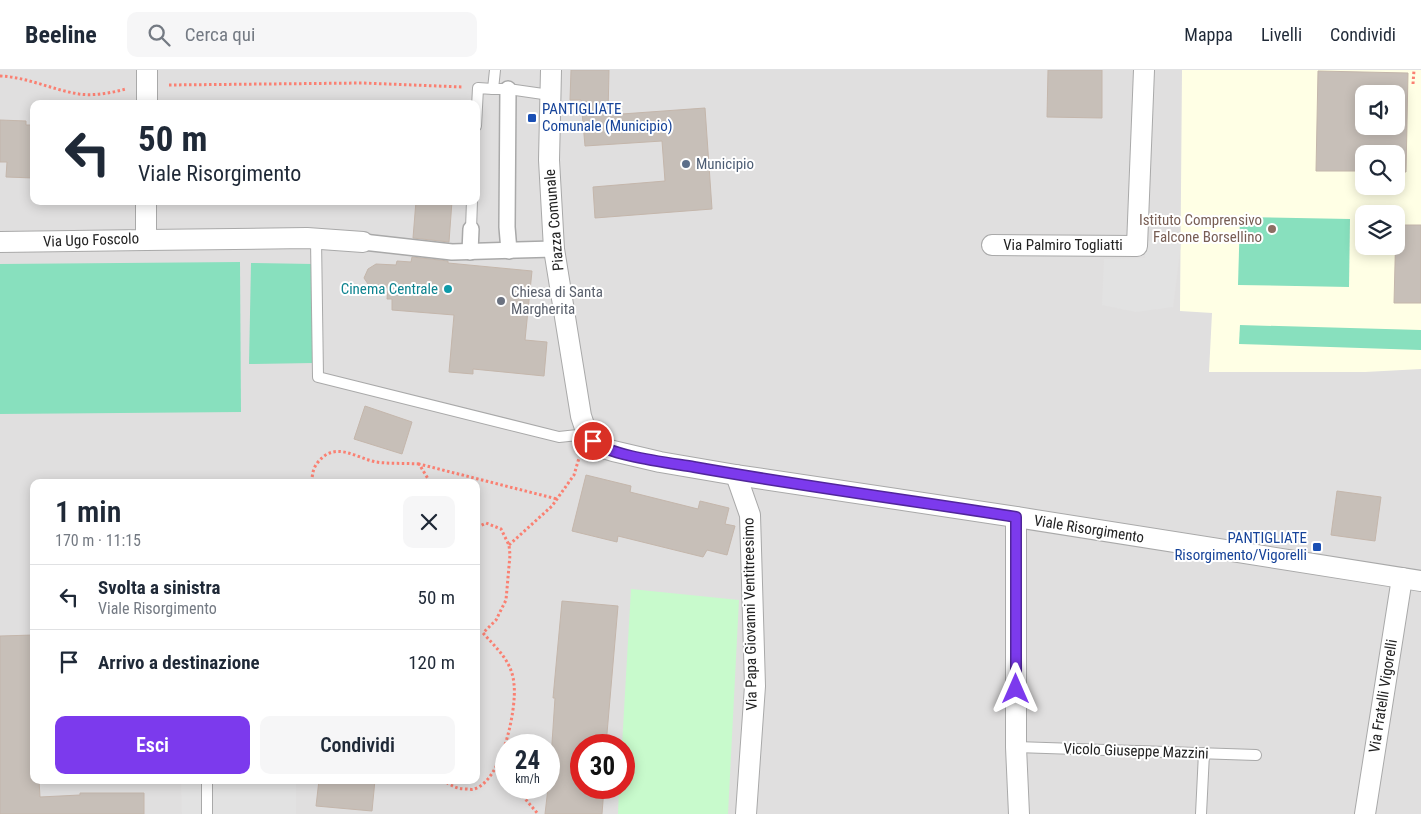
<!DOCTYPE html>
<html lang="it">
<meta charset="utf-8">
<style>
:root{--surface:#fff;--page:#f6f6f7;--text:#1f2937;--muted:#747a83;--line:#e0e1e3;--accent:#7c3aed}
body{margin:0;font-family:"Roboto Condensed",sans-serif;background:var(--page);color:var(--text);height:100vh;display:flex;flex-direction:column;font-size:19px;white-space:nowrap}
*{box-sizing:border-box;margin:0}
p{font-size:16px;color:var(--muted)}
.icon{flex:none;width:28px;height:28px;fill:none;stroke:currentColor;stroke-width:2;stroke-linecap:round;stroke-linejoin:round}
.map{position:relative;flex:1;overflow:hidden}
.drawer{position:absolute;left:30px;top:409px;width:450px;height:305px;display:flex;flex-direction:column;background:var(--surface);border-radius:10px;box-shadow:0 2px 12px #0003}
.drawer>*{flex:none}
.guide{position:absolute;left:30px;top:30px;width:450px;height:105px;border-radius:10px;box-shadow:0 2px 12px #0003;background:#fff;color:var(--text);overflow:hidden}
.buttons{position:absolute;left:1355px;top:15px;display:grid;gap:10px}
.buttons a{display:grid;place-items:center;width:50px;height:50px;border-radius:10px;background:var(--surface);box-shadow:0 2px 12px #0003;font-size:25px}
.speed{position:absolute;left:495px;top:664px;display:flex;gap:10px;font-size:25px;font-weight:700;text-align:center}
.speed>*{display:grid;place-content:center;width:65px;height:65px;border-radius:50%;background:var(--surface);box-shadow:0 2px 12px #0003;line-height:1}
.speed small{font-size:12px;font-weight:400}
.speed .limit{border:8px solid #d22;background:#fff;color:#111}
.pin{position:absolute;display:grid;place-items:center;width:42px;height:42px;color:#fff;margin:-21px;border:2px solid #fff;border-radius:50%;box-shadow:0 1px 5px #0007}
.me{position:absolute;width:55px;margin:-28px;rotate:0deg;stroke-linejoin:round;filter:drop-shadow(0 0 4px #0008)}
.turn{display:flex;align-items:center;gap:18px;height:105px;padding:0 25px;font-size:22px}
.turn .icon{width:65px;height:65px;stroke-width:2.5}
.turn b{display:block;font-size:35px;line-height:42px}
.round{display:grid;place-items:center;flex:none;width:52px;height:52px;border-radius:10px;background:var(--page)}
.overview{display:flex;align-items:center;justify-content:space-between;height:85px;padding:0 25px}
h1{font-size:30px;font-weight:600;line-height:38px}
.cta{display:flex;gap:10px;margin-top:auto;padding:10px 25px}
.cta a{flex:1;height:58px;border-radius:10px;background:var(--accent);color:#fff;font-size:20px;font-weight:600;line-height:58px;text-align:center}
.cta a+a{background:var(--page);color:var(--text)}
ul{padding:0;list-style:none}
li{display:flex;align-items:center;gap:15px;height:65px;padding:0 25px;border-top:1px solid var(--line)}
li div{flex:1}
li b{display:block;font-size:19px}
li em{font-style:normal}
header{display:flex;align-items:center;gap:30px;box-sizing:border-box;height:70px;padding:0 25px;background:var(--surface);border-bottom:1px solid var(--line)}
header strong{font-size:24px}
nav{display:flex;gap:28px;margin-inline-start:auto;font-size:18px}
.search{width:350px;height:45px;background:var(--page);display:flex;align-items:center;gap:12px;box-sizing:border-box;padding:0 18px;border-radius:10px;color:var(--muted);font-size:19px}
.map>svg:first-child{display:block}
</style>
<header>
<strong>Beeline</strong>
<div class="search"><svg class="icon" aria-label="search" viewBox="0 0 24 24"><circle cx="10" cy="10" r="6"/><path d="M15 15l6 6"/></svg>Cerca qui</div>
<nav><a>Mappa</a><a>Livelli</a><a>Condividi</a></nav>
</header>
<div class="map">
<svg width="1421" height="744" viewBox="0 0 1421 744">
<rect width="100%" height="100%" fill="#f2efe9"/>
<path fill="#e0dfdf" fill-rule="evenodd" d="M0 0H1421V744H0ZM1364 24H1396V56H1364ZM34 34H476V131H34ZM1364 84H1396V116H1364ZM1364 144H1396V176H1364ZM34 412H476V710H34ZM506 675H549V718H506ZM581 675H624V718H581Z"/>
<path fill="#ffffe5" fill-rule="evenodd" d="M1182 0H1421V299L1365 302H1209L1212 243 1180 241ZM1364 24H1396V56H1364ZM1364 84H1396V116H1364ZM1364 144H1396V176H1364Z"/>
<polygon fill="#c8facc" points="631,519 739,530 728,744 618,744 619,718 624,718 624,675 622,675"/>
<g fill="#88e0be">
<polygon points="1240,147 1350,149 1349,217 1238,215"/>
<polygon points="240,192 241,342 0,344 0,194"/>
<polygon points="251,193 313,194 313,293 249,294"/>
<polygon points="1240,255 1421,260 1421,280 1239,274"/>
</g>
<g fill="#e2e2e2">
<polygon points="1146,171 1181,173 1173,237 1136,242 1102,235 1104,189 1145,188"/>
<polygon points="181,710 296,710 296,744 182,744"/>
</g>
<g fill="#c7bfb8" stroke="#c4b6ab" fill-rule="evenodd">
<polygon points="571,0 609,0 608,45 705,38 712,139 595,148 593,117 665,111 662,71 585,76 581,30 570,30"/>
<polygon points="1048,0 1102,0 1102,48 1047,47"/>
<path d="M1318 1 1408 3 1406 102H1396V84H1364V101H1316ZM1364 24H1396V56H1364Z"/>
<polygon points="0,50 26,51 26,55 34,55 34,108 6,107 7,92 0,92"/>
<polygon points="416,131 452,131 449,172 413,168"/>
<polygon points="1396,155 1421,155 1421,233 1394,233"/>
<polygon points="412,187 448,191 448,193 532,201 525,270 547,272 544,306 473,299 473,304 449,302 454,245 392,240 392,229 387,229 388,218 370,217 364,208 368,199 376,194 396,195 397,191 411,192"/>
<polygon points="365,336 412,352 402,384 354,369"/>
<polygon points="586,405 631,416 630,422 698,439 700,431 729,438 725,454 735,456 727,485 707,480 703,487 618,466 617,472 572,461"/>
<polygon points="1337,421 1381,427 1375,471 1331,465"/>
<polygon points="562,531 618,536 606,675 581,675 581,718 604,718 602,744 545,744 548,718 549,718 555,628 553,628"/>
<polygon points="34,565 34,710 39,710 40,727 80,725 80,723 144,723 144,744 0,744 0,566"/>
<polygon points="319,710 375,710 372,741 316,736"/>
</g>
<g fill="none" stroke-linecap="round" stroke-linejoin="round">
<g stroke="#a9a9a9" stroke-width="12">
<g id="service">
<polyline points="495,0 493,19 508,19 550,25"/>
<polyline points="476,56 478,18 493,19"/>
<polyline points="471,159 472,131"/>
<polyline points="316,169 318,307 559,367 587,364"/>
<polyline points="1016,677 1256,685"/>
<polyline points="207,710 207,744"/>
<polyline points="1201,744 1204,683"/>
</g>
</g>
<g stroke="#a9a9a9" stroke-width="18">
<g id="pedestrian">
<polyline points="508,19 507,157 509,181"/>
<polyline points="363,172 452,182 554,179"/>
<polyline points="470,182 471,159"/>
</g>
</g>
<g stroke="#a9a9a9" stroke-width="22">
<g id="minor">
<polyline points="551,0 549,90 554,179 581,346 587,364 593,371 600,377 613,381 660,392 736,405 1016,447 1421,511"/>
<polyline points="147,34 147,0"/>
<polyline points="146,170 307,168 363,172"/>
<polyline points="0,172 146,170 146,131"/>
<polyline points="992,175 1137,176 1144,0"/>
<polyline points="736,405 750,445 755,616 746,744"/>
<polyline points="1016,447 1016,677 1019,744"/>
<polyline points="1365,744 1402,508"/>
</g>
</g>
<g stroke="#fa8072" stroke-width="3" stroke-dasharray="2.5 2.5" stroke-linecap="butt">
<path d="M0 6C27 7 53 20 79 24 94 26 111 23 126 19"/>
<polyline points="1413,14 1414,0"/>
<polyline points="169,15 362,13 463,17"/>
<path d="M312 412C312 405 313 397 319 391 336 371 356 388 376 392 390 394 405 393 419 394"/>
<polyline points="430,412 419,394 557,429"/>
<polyline points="509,475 552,436 574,405 579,388"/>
<polyline points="496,695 506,706"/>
<path d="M442 710C451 715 456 719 466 719 469 719 472 720 474 719 502 711 517 639 514 614 512 591 497 579 483 563L496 550 506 530 510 485 509 475 501 459 486 453 476 458"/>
<polyline points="516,718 538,744"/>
</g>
<use href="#service" stroke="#fff" stroke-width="10"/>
<use href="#pedestrian" stroke="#fff" stroke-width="15"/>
<use href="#minor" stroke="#fff" stroke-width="20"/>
</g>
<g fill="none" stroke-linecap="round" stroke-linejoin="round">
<g stroke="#51269a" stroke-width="12">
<path id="route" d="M593 371C609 386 671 393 694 397 801 416 909 430 1016 447V619"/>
</g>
<use href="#route" stroke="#7c3aed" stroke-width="9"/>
</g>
<g fill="#1a4fb4" stroke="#fff" stroke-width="2">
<rect x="527" y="43" width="10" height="10" rx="2.5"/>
<rect x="1312" y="472" width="10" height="10" rx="2.5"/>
</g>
<circle fill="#5c6f8a" stroke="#fff" stroke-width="2" cx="686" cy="94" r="5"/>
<circle fill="#8d6e63" stroke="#fff" stroke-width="2" cx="1272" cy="159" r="5"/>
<circle fill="#0f9aa8" stroke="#fff" stroke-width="2" cx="448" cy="219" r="5"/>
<circle fill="#6b7280" stroke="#fff" stroke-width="2" cx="501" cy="231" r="5"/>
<g text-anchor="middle" stroke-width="4" stroke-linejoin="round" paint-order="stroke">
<g font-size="15" fill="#164399" stroke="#fff" text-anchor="start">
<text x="542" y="44">PANTIGLIATE<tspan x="542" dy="17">Comunale (Municipio)</tspan></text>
<text x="1307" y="473" text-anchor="end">PANTIGLIATE<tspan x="1307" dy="17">Risorgimento/Vigorelli</tspan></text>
</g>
<g font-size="15" fill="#4e5e75" stroke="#fff" text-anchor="start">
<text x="696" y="99">Municipio</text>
</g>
<g font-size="15" fill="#222" stroke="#fff">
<text transform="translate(554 150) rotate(-95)" y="5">Piazza Comunale</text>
<text transform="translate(91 170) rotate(-2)" y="5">Via Ugo Foscolo</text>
<text x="1063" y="180">Via Palmiro Togliatti</text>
<text transform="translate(1089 459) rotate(9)" y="5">Viale Risorgimento</text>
<text transform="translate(750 544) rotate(-91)" y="5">Via Papa Giovanni Ventitreesimo</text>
<text transform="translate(1383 626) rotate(-81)" y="5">Via Fratelli Vigorelli</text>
<text transform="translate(1136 681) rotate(2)" y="5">Vicolo Giuseppe Mazzini</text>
</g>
<g font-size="15" fill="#785e54" stroke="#fff" text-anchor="end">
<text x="1262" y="155">Istituto Comprensivo<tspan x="1262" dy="17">Falcone Borsellino</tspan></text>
</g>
<g font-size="15" fill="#0d838f" stroke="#fff" text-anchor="end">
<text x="438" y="224">Cinema Centrale</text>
</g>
<g font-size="15" fill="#5b616d" stroke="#fff" text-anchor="start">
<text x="511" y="227">Chiesa di Santa<tspan x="511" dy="17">Margherita</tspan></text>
</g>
</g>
</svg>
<div class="buttons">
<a><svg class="icon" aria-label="sound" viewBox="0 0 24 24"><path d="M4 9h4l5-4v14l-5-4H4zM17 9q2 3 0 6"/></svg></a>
<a><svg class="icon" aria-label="search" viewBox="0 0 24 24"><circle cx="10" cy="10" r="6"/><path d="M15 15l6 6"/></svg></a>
<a><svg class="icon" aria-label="layers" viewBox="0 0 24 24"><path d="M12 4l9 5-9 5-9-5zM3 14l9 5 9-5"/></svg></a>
</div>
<div class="speed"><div>24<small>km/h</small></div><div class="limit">30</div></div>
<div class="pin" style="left:593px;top:371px;background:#d93025"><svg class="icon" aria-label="arrive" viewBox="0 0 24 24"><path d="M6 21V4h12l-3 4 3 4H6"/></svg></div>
<svg class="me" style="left:1016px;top:619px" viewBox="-20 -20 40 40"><path d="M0-17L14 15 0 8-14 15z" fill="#7c3aed" stroke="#fff" stroke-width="4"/></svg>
<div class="guide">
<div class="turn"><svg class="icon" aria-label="left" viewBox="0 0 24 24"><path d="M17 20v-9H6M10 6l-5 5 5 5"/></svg><div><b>50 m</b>Viale Risorgimento</div></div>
</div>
<section class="drawer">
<div class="overview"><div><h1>1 min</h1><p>170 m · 11:15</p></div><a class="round"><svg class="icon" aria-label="close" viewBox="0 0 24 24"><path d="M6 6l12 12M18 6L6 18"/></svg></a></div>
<ul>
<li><svg class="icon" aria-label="left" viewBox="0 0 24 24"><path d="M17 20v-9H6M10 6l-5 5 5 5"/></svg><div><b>Svolta a sinistra</b><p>Viale Risorgimento</p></div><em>50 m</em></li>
<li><svg class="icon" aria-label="arrive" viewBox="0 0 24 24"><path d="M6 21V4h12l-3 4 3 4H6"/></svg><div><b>Arrivo a destinazione</b></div><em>120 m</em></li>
</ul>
<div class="cta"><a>Esci</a><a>Condividi</a></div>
</section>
</div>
